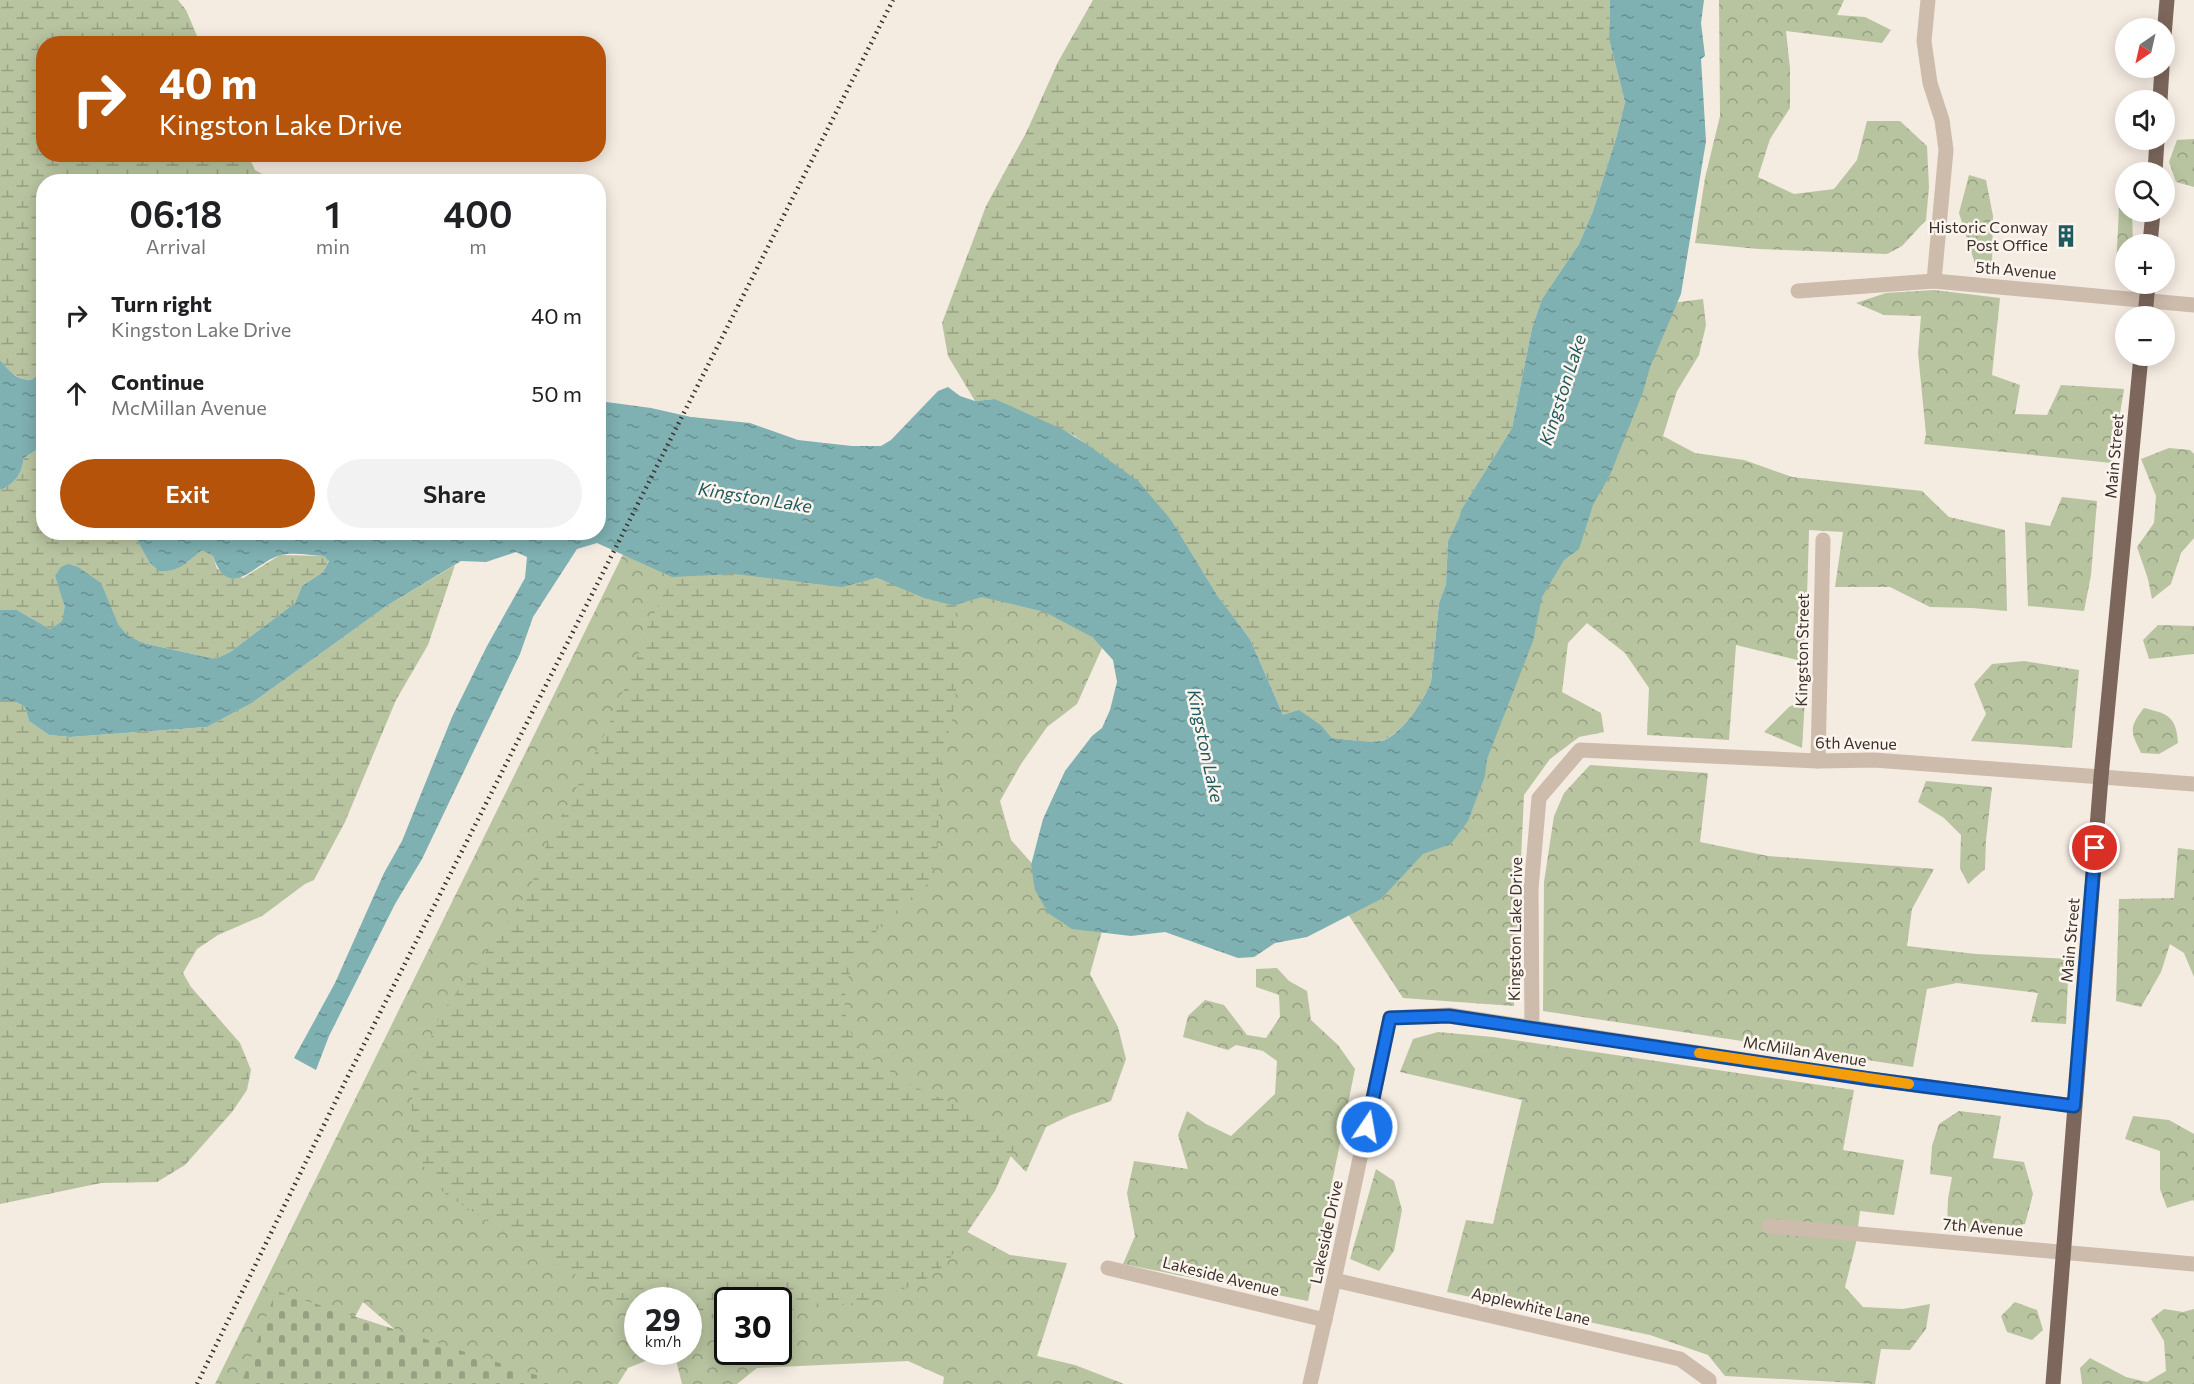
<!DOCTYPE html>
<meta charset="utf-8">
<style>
:root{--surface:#fff;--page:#f2f2f2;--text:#202124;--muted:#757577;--accent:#b45309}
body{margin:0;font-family:Commissioner,sans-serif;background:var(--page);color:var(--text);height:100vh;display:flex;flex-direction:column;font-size:22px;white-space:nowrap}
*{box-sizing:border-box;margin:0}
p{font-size:20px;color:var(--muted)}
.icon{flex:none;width:33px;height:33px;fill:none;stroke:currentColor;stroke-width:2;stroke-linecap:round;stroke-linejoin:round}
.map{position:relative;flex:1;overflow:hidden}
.side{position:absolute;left:36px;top:174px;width:570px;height:366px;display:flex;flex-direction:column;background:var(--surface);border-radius:24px;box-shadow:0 3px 15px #0003}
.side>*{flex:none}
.top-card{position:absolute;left:36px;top:36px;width:570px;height:126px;border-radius:24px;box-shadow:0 3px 15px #0003;background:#b45309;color:#fff;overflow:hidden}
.needle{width:39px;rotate:214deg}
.controls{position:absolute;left:2115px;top:18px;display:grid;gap:12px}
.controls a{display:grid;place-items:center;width:60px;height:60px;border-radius:50%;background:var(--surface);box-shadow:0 3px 15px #0003;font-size:30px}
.speed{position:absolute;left:624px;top:1287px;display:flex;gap:12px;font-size:30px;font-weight:700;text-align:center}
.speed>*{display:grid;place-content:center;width:78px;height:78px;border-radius:50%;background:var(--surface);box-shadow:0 3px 15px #0003;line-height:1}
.speed small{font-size:15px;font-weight:400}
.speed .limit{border:3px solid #111;border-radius:9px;background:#fff;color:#111}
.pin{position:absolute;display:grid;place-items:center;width:51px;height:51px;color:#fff;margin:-26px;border:3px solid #fff;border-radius:50%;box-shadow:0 2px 6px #0007}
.me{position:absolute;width:66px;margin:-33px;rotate:12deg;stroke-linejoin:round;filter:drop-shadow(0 0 4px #0008)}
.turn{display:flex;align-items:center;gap:21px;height:126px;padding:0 24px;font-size:27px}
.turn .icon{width:78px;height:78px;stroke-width:2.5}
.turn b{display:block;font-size:42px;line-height:51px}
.eta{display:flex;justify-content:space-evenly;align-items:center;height:102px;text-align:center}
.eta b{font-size:36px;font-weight:600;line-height:42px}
.cta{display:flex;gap:12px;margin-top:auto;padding:12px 24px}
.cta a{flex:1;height:69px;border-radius:36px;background:var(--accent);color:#fff;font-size:24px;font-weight:600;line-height:69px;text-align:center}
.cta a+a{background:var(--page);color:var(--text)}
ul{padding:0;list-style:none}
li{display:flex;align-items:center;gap:18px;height:78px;padding:0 24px}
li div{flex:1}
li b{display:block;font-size:22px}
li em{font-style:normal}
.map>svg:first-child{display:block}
</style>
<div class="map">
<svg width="2194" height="1384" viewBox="0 0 2194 1384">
<defs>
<pattern id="forest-crowns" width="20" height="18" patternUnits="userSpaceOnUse" patternTransform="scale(1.5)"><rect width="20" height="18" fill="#b8c4a0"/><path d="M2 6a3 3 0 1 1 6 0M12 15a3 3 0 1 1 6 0" fill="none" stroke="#97a083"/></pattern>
<pattern id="wetland-marsh" width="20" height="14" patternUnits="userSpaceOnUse" patternTransform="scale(1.5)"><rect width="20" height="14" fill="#b8c4a0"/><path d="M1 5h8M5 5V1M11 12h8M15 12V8" fill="none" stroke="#97a083"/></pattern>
<pattern id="cemetery-stones" width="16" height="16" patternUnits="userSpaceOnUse" patternTransform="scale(1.5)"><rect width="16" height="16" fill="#b8c4a0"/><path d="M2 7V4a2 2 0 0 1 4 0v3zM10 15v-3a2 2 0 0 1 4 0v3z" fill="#97a083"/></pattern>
<pattern id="water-ripples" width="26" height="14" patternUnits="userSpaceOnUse" patternTransform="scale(1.5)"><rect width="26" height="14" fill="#7fb0b2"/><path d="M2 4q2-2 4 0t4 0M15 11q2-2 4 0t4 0" fill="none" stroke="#699091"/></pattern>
</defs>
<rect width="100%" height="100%" fill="#f4ebe1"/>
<g fill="url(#forest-crowns)" fill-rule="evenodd">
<polygon points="1719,0 1844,0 1837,15 1865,17 1891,30 1882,43 1786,31 1790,68 1790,108 1770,139 1758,177 1794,194 1834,189 1857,160 1867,121 1900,121 1927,146 1929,187 1926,220 1902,246 1887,254 1759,249 1695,243 1705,178 1720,116"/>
<polygon points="2194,139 2194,187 2176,182 2169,162 2177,140"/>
<polygon points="1969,175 1986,180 1993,216 1992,265 1976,267 1959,213"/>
<polygon points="2119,208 2132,212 2133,244 2126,244 2125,271 2116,269"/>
<polygon points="1934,290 2000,298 1992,375 2020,385 2015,414 2047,415 2061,385 2124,389 2112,463 1924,444 1926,434 1918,353 1921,316 1884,315 1856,303 1886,293"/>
<polygon points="1703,299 1706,325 1699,355 1677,391 1663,436 1695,453 1744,460 1792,477 1922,491 1949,517 2005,530 2007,611 1972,608 1930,607 1890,587 1835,587 1843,532 1809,530 1805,662 1736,645 1729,740 1647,735 1649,688 1625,653 1587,623 1568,643 1562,692 1601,713 1604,732 1579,737 1550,759 1524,795 1514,1006 1403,998 1344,908 1671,303"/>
<polygon points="2169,448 2190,450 2194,454 2194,538 2181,553 2171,584 2152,599 2148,579 2137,547 2154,523 2156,496 2141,459"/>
<polygon points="2062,497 2097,501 2091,575 2084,611 2028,606 2025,522 2050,526"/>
<path d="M628 544 1067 609 1102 648 1077 704 1047 727 1021 764 1000 801 1011 840 1052 886 1102 931 1090 974 1118 1027 1126 1059 1111 1101 1071 1115 1046 1127 1026 1172 995 1140 945 1220 1010 1255 1067 1263 1037 1356 1075 1365 1124 1384H943L944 1377 908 1361 757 1368 737 1384H682L674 1352H688V1300H638V1352H668L628 1368 618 1384H525L405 1338 363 1302 345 1335 335 1384H215ZM728 1300H778V1352H728Z"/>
<polygon points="2158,625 2194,626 2194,654 2149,659 2143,640"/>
<polygon points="2024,661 2079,670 2072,748 1971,741 1986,714 1974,684 1992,664"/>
<polygon points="1805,699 1802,748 1764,732 1789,707"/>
<path d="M2144 708C2169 714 2176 717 2178 743L2159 754 2141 753C2130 731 2129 727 2144 708Z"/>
<polygon points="1590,765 1708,773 1700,842 1768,856 1934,869 1912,909 1907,946 1976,954 2069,959 2066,1024 2031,1022 2038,993 1957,983 1927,989 1913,1067 1543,1011 1544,882 1554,816 1564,793"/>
<polygon points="1926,781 1992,787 1986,840 1985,869 1968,884 1960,868 1961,835 1944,818 1918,802"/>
<polygon points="2178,848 2194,850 2194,977 2184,953 2170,944 2161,972 2141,1007 2116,1001 2119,899 2174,898"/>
<polygon points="1277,968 1289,981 1307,991 1311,1020 1338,1045 1355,1069 1308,1301 1123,1264 1135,1236 1127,1193 1134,1161 1188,1169 1178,1135 1187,1111 1206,1124 1231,1136 1275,1094 1277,1061 1263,1051 1236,1045 1228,1050 1183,1037 1188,1016 1205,1000 1224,1005 1247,1035 1266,1038 1280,1017 1279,995 1256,987 1256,969"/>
<polygon points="1438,1032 1493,1037 1854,1090 1843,1150 1904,1160 1894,1215 1860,1211 1856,1243 1845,1287 1863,1307 1903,1309 1930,1304 1926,1329 1910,1350 1881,1349 1875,1384 1725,1376 1708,1355 1650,1335 1447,1292 1466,1220 1493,1224 1522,1100 1400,1072 1413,1039"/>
<polygon points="1959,1111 2001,1116 1993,1158 2024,1162 2033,1194 2025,1224 1987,1231 1947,1228 1948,1199 1952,1177 1930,1174 1932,1146 1939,1124"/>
<polygon points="2133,1116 2169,1120 2194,1134 2194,1202 2193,1200 2167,1208 2160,1189 2160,1151 2125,1139"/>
<polygon points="1376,1169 1394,1181 1402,1210 1394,1251 1379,1271 1350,1259"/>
<polygon points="2015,1302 2037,1310 2043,1330 2032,1340 2007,1332 2001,1316"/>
<polygon points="2164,1309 2183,1312 2194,1309 2194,1384 2082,1384 2080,1368 2090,1358 2126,1377 2147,1382 2166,1371 2164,1341 2151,1319"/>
</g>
<g fill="url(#wetland-marsh)">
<path d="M0 0H178L186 10 200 43 44 44V154L248 155 255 170 275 181 44 182 43 367 33 379C17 381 10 372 0 360Z"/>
<path d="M1093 0H1610L1609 39 1625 102 1617 135 1593 211 1579 244 1542 299 1532 328 1512 428 1461 510 1459 518 1448 541 1446 584 1439 603 1431 682C1425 699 1399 739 1379 741 1364 743 1347 739 1332 738L1322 726 1283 715 1250 639 1217 595 1172 521 1118 467 1075 436 995 399 975 401 948 356 942 323 986 206 1026 133 1058 62Z"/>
<path d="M38 449 43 451 44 532 133 533 149 562H188L202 549 213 556 217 569 243 578 280 555 324 556 329 560 323 572 302 586 295 603 230 652 215 659 143 643 126 635 118 624 55 576 66 607 62 621 50 629 17 610H0V490C16 483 21 475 24 458Z"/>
<polygon points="455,565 428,645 396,700 345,822 314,880 305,884 262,916 218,935 197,949 183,973 191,987 240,1043 251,1070 247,1090 232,1112 185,1165 157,1182 101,1183 0,1204 0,702 16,702 25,707 29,721 49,735 70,737 207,727 252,703 388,605"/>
<polygon points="734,574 842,587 877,578 924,598 956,606 955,609 960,661 952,721 941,758 937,861 927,884 881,924 849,975 844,1001 847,1022 858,1049 908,1084 987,1118 1016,1138 1017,1142 995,1191 946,1264 920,1283 869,1301 779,1312 778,1300 728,1300 727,1317 689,1321 688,1300 638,1300 637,1319 607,1293 520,1242 444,1193 428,1176 411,1134 412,1100 414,1079 440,1015 527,895 548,841 601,742 634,667 646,630 672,577"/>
</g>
<polygon fill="url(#cemetery-stones)" points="276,1291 564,1384 241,1384"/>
<g fill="url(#water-ripples)">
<path d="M1610 0H1704L1701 23 1705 56 1701 59 1706 141 1681 294 1650 367 1643 392 1610 475 1593 505 1579 549 1564 560 1542 597 1533 641 1487 759 1485 776 1468 821 1451 844 1423 854 1381 899 1307 937 1275 943 1254 957 1238 958 1165 932 1131 936 1072 929 1048 913 1035 890 1031 865 1043 819 1065 771 1092 736 1102 728 1110 710 1117 682 1113 660 1092 637 1045 612 982 597 958 604 956 606 924 598 877 578 842 587 734 574 672 577 597 543 577 549 533 617 520 654 422 859 395 904 329 1036 316 1070 294 1058 335 983 384 873 402 841 452 717 487 646 525 578 527 557 516 552 486 562 461 561 388 605 252 703 207 727 70 737 49 735 29 721 25 707 16 702H0V610H17L50 629 62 621 65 607 55 576 61 567 68 564 78 567 101 583 118 624 127 635 143 643 215 659 230 652 295 603 302 586 323 572 329 561 324 556C311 555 293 552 281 555 256 561 229 604 213 556L202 550C187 562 180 572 159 571L149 562 133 533 598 532 599 401 651 408 691 417 750 423 798 440 852 446H881L891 440 938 391 948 387 960 396 975 401 995 399 1062 429 1088 445 1138 481 1172 521 1217 595 1250 639 1283 715 1299 710 1322 726 1332 738C1347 739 1364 743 1380 741 1399 739 1425 699 1431 682L1439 603 1446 584 1448 541 1459 518 1461 510 1512 428 1532 328 1542 299 1579 244 1593 211 1617 135 1625 102 1609 39Z"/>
<path d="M0 360C10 371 17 382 33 379L44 367 43 451 38 449 24 458C21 475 16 483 0 490Z"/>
</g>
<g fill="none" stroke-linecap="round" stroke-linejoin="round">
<g stroke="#cdbbac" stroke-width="15">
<polyline points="1928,0 1924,41 1930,83 1942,120 1946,150 1934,281"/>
<polyline points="1798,291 1934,281 2194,305"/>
<polyline points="1818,761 1823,540"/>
<polyline points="1532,1027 1531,889 1539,798 1580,750 1818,761 1874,760 2194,784"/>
<polyline points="1769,1226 2194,1264"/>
<polyline points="1108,1268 1325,1320"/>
<polyline points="1334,1280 1680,1359 1709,1380 1709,1384"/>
<polyline points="1310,1384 1334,1280 1390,1018 1449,1015 1870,1079 2074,1106"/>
</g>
<g stroke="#7d675c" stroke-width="15">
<polyline points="2164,36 2167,0"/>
<polyline points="2160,100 2162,68"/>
<polyline points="2155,172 2157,140"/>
<polyline points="2150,244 2153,212"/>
<polyline points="2145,316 2148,284"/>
<polyline points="2053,1384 2101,777 2141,356"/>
</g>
<polyline stroke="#3b302b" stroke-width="4.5" stroke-dasharray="1.5 4.5" stroke-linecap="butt" points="197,1384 347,1078 893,0"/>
</g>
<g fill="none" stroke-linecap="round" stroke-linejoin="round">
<g stroke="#114b97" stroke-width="15">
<polyline id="route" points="1367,1127 1390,1018 1449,1016 1870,1079 2074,1106 2095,848"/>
</g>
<use href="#route" stroke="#1a73e8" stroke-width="10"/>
<polyline stroke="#f59e0b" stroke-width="10" points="1699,1053 1909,1084"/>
</g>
<defs>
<g id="building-bare" transform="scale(1.8)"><path d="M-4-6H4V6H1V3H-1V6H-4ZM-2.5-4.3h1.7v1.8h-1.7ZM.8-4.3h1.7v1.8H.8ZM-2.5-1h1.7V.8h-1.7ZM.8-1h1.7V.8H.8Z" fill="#1f5a5e" stroke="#fbf5ee" stroke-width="2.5" paint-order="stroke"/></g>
</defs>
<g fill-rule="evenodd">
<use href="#building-bare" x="2066" y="236"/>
</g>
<g text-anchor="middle" stroke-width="5" stroke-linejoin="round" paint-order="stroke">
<g font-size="16" fill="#3b302b" stroke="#fbf5ee" text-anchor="end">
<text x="2048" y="233">Historic Conway<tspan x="2048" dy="18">Post Office</tspan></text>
</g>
<g font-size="16" fill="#3b302b" stroke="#fbf5ee">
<text transform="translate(2016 270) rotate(5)" y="6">5th Avenue</text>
<text transform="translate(2114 456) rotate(-85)" y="6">Main Street</text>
<text transform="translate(1802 650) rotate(-89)" y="6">Kingston Street</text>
<text transform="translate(1856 743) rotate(1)" y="6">6th Avenue</text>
<text transform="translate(1515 929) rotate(-89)" y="6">Kingston Lake Drive</text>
<text transform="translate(2070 940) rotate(-85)" y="6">Main Street</text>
<text transform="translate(1805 1051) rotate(9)" y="6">McMillan Avenue</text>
<text transform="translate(1983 1227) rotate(5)" y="6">7th Avenue</text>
<text transform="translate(1326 1232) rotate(-78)" y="6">Lakeside Drive</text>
<text transform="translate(1221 1276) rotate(14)" y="6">Lakeside Avenue</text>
<text transform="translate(1531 1306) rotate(13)" y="6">Applewhite Lane</text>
</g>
<g font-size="18" font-style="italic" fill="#1f5a5e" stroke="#fbf5ee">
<text transform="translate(1563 390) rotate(-72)" y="6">Kingston Lake</text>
<text transform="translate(755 498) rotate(9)" y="6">Kingston Lake</text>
<text transform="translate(1205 746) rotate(78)" y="6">Kingston Lake</text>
</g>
</g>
</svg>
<div class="controls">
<a><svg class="needle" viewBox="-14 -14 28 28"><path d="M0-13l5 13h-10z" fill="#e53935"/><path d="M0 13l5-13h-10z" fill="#757577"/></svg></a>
<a><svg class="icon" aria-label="sound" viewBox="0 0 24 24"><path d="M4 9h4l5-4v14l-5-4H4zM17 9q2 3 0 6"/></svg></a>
<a><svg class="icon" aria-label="search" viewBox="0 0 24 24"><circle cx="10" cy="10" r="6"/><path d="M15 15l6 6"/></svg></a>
<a>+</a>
<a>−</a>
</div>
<div class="speed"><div>29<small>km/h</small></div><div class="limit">30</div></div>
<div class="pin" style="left:2095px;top:848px;background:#d93025"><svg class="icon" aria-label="arrive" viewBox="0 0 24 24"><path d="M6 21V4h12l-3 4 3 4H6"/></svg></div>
<svg class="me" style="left:1367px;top:1127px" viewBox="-20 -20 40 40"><circle r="17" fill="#1a73e8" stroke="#fff" stroke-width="3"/><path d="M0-11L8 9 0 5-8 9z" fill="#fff"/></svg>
<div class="top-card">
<div class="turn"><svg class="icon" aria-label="right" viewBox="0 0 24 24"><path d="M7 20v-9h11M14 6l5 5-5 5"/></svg><div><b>40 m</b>Kingston Lake Drive</div></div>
</div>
<section class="side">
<div class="eta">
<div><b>06:18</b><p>Arrival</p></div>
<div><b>1</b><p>min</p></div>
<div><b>400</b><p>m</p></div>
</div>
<ul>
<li><svg class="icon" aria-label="right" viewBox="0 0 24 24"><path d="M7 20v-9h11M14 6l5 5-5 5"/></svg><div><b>Turn right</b><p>Kingston Lake Drive</p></div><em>40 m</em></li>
<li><svg class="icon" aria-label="ahead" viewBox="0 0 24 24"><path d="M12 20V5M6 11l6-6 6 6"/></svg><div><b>Continue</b><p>McMillan Avenue</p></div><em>50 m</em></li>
</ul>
<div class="cta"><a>Exit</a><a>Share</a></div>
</section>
</div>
